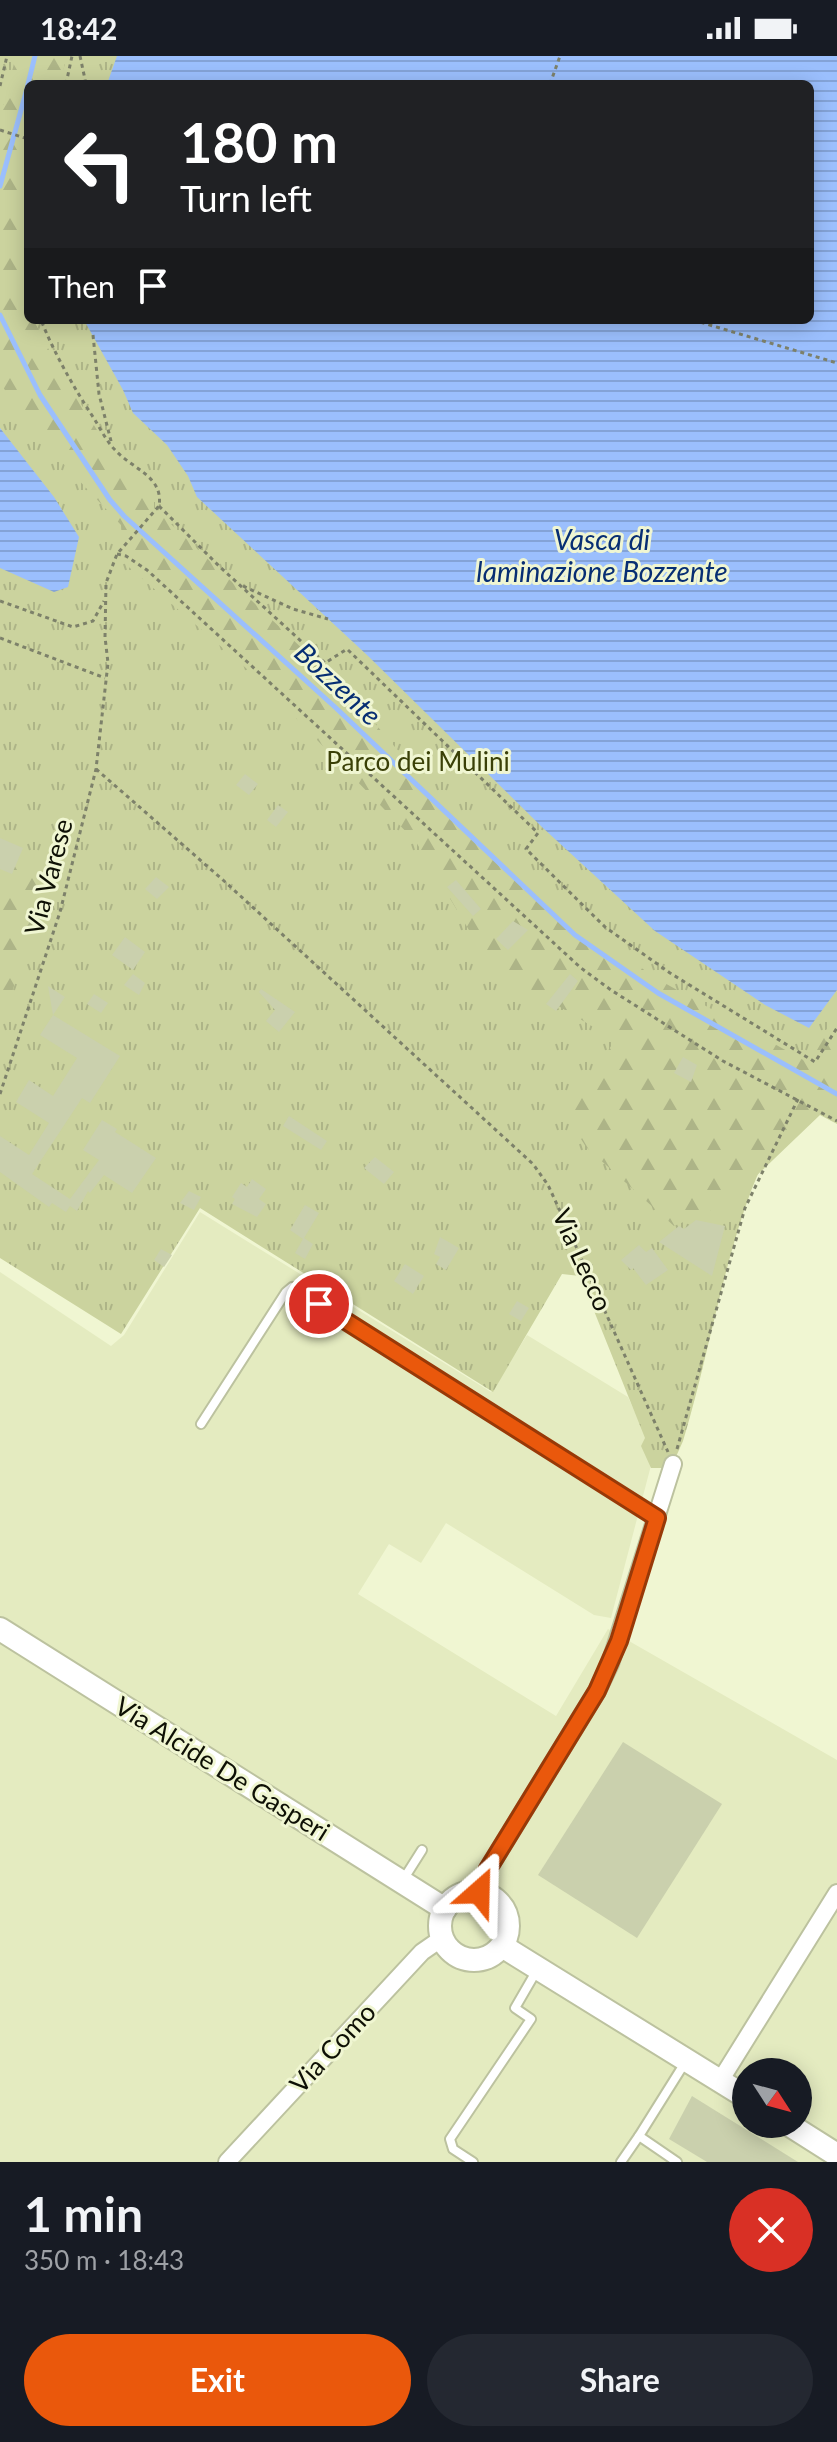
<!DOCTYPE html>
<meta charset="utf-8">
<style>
:root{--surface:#171b24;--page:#242831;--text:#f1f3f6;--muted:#9ea1a6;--accent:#ea580c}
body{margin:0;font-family:Lato,sans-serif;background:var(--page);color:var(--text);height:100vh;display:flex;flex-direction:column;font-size:30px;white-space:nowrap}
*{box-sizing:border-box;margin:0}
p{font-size:26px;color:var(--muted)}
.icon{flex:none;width:44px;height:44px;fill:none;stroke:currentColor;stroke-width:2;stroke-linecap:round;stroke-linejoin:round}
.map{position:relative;height:2106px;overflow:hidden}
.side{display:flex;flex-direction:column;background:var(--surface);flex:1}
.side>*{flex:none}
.banner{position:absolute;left:24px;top:24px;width:790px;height:244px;border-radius:12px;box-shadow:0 4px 20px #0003;background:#202124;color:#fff;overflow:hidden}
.needle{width:52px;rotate:126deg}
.controls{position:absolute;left:732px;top:2002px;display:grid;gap:16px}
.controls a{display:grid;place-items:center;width:80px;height:80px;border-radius:50%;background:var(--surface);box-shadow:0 4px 20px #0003;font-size:40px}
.pin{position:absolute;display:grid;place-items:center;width:68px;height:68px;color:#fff;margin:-34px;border:4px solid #fff;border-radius:50%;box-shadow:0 2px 8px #0007}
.me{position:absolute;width:88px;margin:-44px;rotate:25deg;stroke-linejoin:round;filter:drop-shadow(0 0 6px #0008)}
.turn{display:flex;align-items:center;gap:28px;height:168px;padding:0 24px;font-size:36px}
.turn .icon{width:104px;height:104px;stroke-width:2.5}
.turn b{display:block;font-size:56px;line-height:68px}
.then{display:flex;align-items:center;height:76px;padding:0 24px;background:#0003;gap:16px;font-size:30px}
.round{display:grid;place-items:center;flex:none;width:84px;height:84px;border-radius:42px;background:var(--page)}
.head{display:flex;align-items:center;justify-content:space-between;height:136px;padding:0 24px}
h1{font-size:48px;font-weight:700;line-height:60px}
.cta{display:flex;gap:16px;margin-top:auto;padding:16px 24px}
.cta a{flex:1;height:92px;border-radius:48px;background:var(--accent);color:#fff;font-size:32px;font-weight:700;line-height:92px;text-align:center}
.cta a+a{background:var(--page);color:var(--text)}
.status{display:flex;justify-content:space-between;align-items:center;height:56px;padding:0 40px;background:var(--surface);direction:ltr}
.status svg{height:22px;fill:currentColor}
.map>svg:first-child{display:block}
</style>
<div class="status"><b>18:42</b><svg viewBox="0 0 49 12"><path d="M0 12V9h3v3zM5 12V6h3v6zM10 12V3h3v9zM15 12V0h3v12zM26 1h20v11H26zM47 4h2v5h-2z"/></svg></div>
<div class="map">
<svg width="837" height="2106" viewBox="0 0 837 2106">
<defs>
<pattern id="grass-tufts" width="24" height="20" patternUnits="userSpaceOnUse" patternTransform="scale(2)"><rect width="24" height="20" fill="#cbd39e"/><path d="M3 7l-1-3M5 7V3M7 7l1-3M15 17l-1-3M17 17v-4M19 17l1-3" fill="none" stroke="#adb487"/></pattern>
<pattern id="forest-firs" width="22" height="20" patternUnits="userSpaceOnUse" patternTransform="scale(2)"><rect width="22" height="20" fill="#cbd39e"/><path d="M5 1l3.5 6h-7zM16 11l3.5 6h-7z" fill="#adb487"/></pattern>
<pattern id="water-rules" width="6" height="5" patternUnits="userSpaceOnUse" patternTransform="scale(2)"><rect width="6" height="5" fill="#9bbffd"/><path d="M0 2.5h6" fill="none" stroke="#84a3d7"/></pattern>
</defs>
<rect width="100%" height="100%" fill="#f0f6d2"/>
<path fill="#e4ebc0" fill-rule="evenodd" d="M200 1156 491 1336 527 1279 628 1341 654 1398 611 1562 594 1559 446 1467 421 1507 389 1488 358 1538 556 1660 608 1573 837 1704V2106H0V1216L111 1290 124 1279ZM746 2016H798V2068H746Z"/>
<path fill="url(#grass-tufts)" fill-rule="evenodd" d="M0 0H837V972C807 1025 773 1078 751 1135 721 1216 708 1303 683 1385L675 1403 665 1412H651L641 1390 645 1382 580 1220 562 1218 493 1336 200 1152 121 1278 0 1202ZM28 28H810V264H28Z"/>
<g fill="url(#forest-firs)">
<polygon points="16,0 66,0 61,28 28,28 28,147 22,170 22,219 28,247 28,264 34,264 55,306 113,400 154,432 154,452 349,637 486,798 551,842 652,920 805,1005 837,958 837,1068 820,1059 728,1147 674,1170 586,1091 566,1059 615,984 490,909 416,786 254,619 123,506 121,469 41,384 0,327 0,61"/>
<polygon points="0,799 48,818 0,976"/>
</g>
<g fill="url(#water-rules)">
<polygon points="117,0 837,0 837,934 809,972 765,949 655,875 543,772 367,599 197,441 188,420 167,389 133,357 123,334 84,264 810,264 810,28 107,28"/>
<polygon points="0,372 54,441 79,481 68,531 54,536 0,512"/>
</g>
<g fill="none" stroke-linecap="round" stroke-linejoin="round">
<g stroke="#9bbffd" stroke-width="5">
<polyline points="28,28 35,0"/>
<polyline points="0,130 28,29"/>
<polyline points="0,259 40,339 110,444 124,460 336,652 575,879 658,937 837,1038"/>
</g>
</g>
<g fill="#cad0ad">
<polygon points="245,718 258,728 249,739 236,729"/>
<polygon points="278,749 288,756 276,771 267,764"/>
<polygon points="0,782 23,792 12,818 0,813"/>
<polygon points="156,821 169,831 157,843 145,833"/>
<polygon points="456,824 481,853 473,860 447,831"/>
<polygon points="513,865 528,874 508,894 496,883"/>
<polygon points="125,881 145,896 133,914 112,899"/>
<polygon points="133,918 145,927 139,939 124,929"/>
<polygon points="570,918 578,925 556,955 546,948"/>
<polygon points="48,930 65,941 53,959"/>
<polygon points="261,933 295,956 279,976 266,965 275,954 259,936"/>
<polygon points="94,938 108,947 101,957 87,948"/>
<polygon points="53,959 120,1000 90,1047 82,1042 32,1118 70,1143 99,1104 83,1094 102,1064 117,1073 115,1076 156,1102 132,1137 104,1119 90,1137 88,1135 77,1155 70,1150 66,1156 52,1147 49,1151 0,1116 0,1080 29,1099 49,1067 16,1046 29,1024 53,1040 77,1002 40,979"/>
<polygon points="683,1001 697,1009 691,1026 674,1017"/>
<polygon points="289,1060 327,1085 321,1094 283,1070"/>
<polygon points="375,1101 394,1116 384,1128 364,1112"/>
<polygon points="252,1123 266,1133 259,1143 266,1148 257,1161 232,1148 235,1143 232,1141 241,1127 247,1131"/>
<polygon points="189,1135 201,1141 194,1154 180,1147"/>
<polygon points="305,1149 319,1157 304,1182 313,1188 305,1203 295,1197 303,1183 290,1174"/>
<polygon points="696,1164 725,1170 712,1220 659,1186 679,1170 684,1173"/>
<polygon points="440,1181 459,1192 446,1214 436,1208 440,1201 434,1198"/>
<polygon points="639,1189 646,1196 652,1192 668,1214 646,1229 633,1212 631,1214 621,1204"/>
<polygon points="161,1193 172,1199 164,1211 154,1204"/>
<polygon points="405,1208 424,1220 413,1238 394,1225"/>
<polygon points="517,1245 529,1252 521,1265 509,1258"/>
<polygon points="623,1686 722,1748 637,1882 538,1819"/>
<polygon points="692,2040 798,2106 707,2106 669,2083"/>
</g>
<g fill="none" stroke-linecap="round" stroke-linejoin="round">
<g stroke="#bcc29f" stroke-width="12">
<g id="service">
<polyline points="201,1368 286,1236 292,1231 657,1461"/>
<polyline points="403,1824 422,1794"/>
<polyline points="473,2106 453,2093 450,2083 531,1963 515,1952 537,1914"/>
<polyline points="621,2106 639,2080"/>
<polyline points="677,2106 639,2080 686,2005"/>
</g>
</g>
<g stroke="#bcc29f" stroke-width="20">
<g id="minor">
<polyline points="479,1836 488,1813 597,1635 610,1608 673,1408"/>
<polyline points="720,2025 837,1837"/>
<polyline points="227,2106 422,1896 435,1887 444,1885"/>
</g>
</g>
<g stroke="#bcc29f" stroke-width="26">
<g id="secondary">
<polyline points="0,1573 445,1853"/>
<circle cx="474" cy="1870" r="34"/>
<polyline points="502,1890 746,2041"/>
<polyline points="788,2068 837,2099"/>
</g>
</g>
<g stroke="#7d816a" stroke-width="3" stroke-dasharray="4 4" stroke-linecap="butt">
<polyline points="80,0 86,28"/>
<polyline points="66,28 72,0"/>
<polyline points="550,28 560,0"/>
<polyline points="0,30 7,0"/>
<polyline points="0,74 28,83"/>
<polyline points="28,179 28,207"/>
<polyline points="693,264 837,307"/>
<polyline points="93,279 99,338 112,389"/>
<polyline points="159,450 220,511 325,607 347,593 538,777 526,793 605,871 670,917 815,1006 837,972"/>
<polyline points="117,498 126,500 147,514 581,912 611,934 723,1005 837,1065"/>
<polyline points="243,530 293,553 328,563"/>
<polyline points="0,545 73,571 93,565 104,545"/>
<polyline points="0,582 105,622"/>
<polyline points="96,713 223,824 533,1108 548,1129 561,1157 668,1396"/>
<path d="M0 1038 60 856 96 713 108 607 105 581 106 527 117 498 159 450C164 421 133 413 116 395 107 386 101 374 95 364 74 332 55 299 41 264"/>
<polyline points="677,1393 745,1152 798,1043"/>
</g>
<use href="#service" stroke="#fff" stroke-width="8"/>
<use href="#minor" stroke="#fff" stroke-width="16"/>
<use href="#secondary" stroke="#fff" stroke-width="22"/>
</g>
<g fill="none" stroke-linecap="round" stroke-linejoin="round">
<g stroke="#983908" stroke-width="20">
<polyline id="route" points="319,1248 657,1462 619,1585 597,1635 488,1813 479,1836"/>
</g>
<use href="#route" stroke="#ea580c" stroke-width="14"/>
</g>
<g text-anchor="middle" stroke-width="6" stroke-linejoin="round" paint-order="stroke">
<g font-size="26" fill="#3a4007" stroke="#f0f6d2">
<text x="418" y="715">Parco dei Mulini</text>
</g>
<g font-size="26" fill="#0e1005" stroke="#f0f6d2">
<text transform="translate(49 821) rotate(-75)" y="9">Via Varese</text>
<text transform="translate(582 1204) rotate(66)" y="9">Via Lecco</text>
<text transform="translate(222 1713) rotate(32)" y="9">Via Alcide De Gasperi</text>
<text transform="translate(333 1992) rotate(-47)" y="9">Via Como</text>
</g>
<g font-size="28" font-style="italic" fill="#072e73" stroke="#f0f6d2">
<text x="602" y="494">Vasca di<tspan x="602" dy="32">laminazione Bozzente</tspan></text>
<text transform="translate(338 628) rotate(43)" y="10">Bozzente</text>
</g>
</g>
</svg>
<div class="controls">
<a><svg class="needle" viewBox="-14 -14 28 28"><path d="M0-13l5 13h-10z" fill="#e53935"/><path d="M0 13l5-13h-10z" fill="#9ea1a6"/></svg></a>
</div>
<div class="pin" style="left:319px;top:1248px;background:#d93025"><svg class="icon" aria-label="arrive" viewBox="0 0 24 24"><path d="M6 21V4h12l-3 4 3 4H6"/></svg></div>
<svg class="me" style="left:479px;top:1836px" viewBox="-20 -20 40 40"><path d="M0-17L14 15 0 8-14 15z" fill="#ea580c" stroke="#fff" stroke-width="4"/></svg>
<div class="banner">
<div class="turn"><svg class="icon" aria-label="left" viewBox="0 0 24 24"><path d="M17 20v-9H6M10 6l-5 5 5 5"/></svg><div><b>180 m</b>Turn left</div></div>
<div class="then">Then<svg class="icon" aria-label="arrive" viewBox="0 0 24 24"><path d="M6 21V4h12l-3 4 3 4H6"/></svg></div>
</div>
</div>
<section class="side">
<div class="head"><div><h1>1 min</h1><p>350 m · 18:43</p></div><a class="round" style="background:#d93025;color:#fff"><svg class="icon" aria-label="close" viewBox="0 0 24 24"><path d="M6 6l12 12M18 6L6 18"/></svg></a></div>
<div class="cta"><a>Exit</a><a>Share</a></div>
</section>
